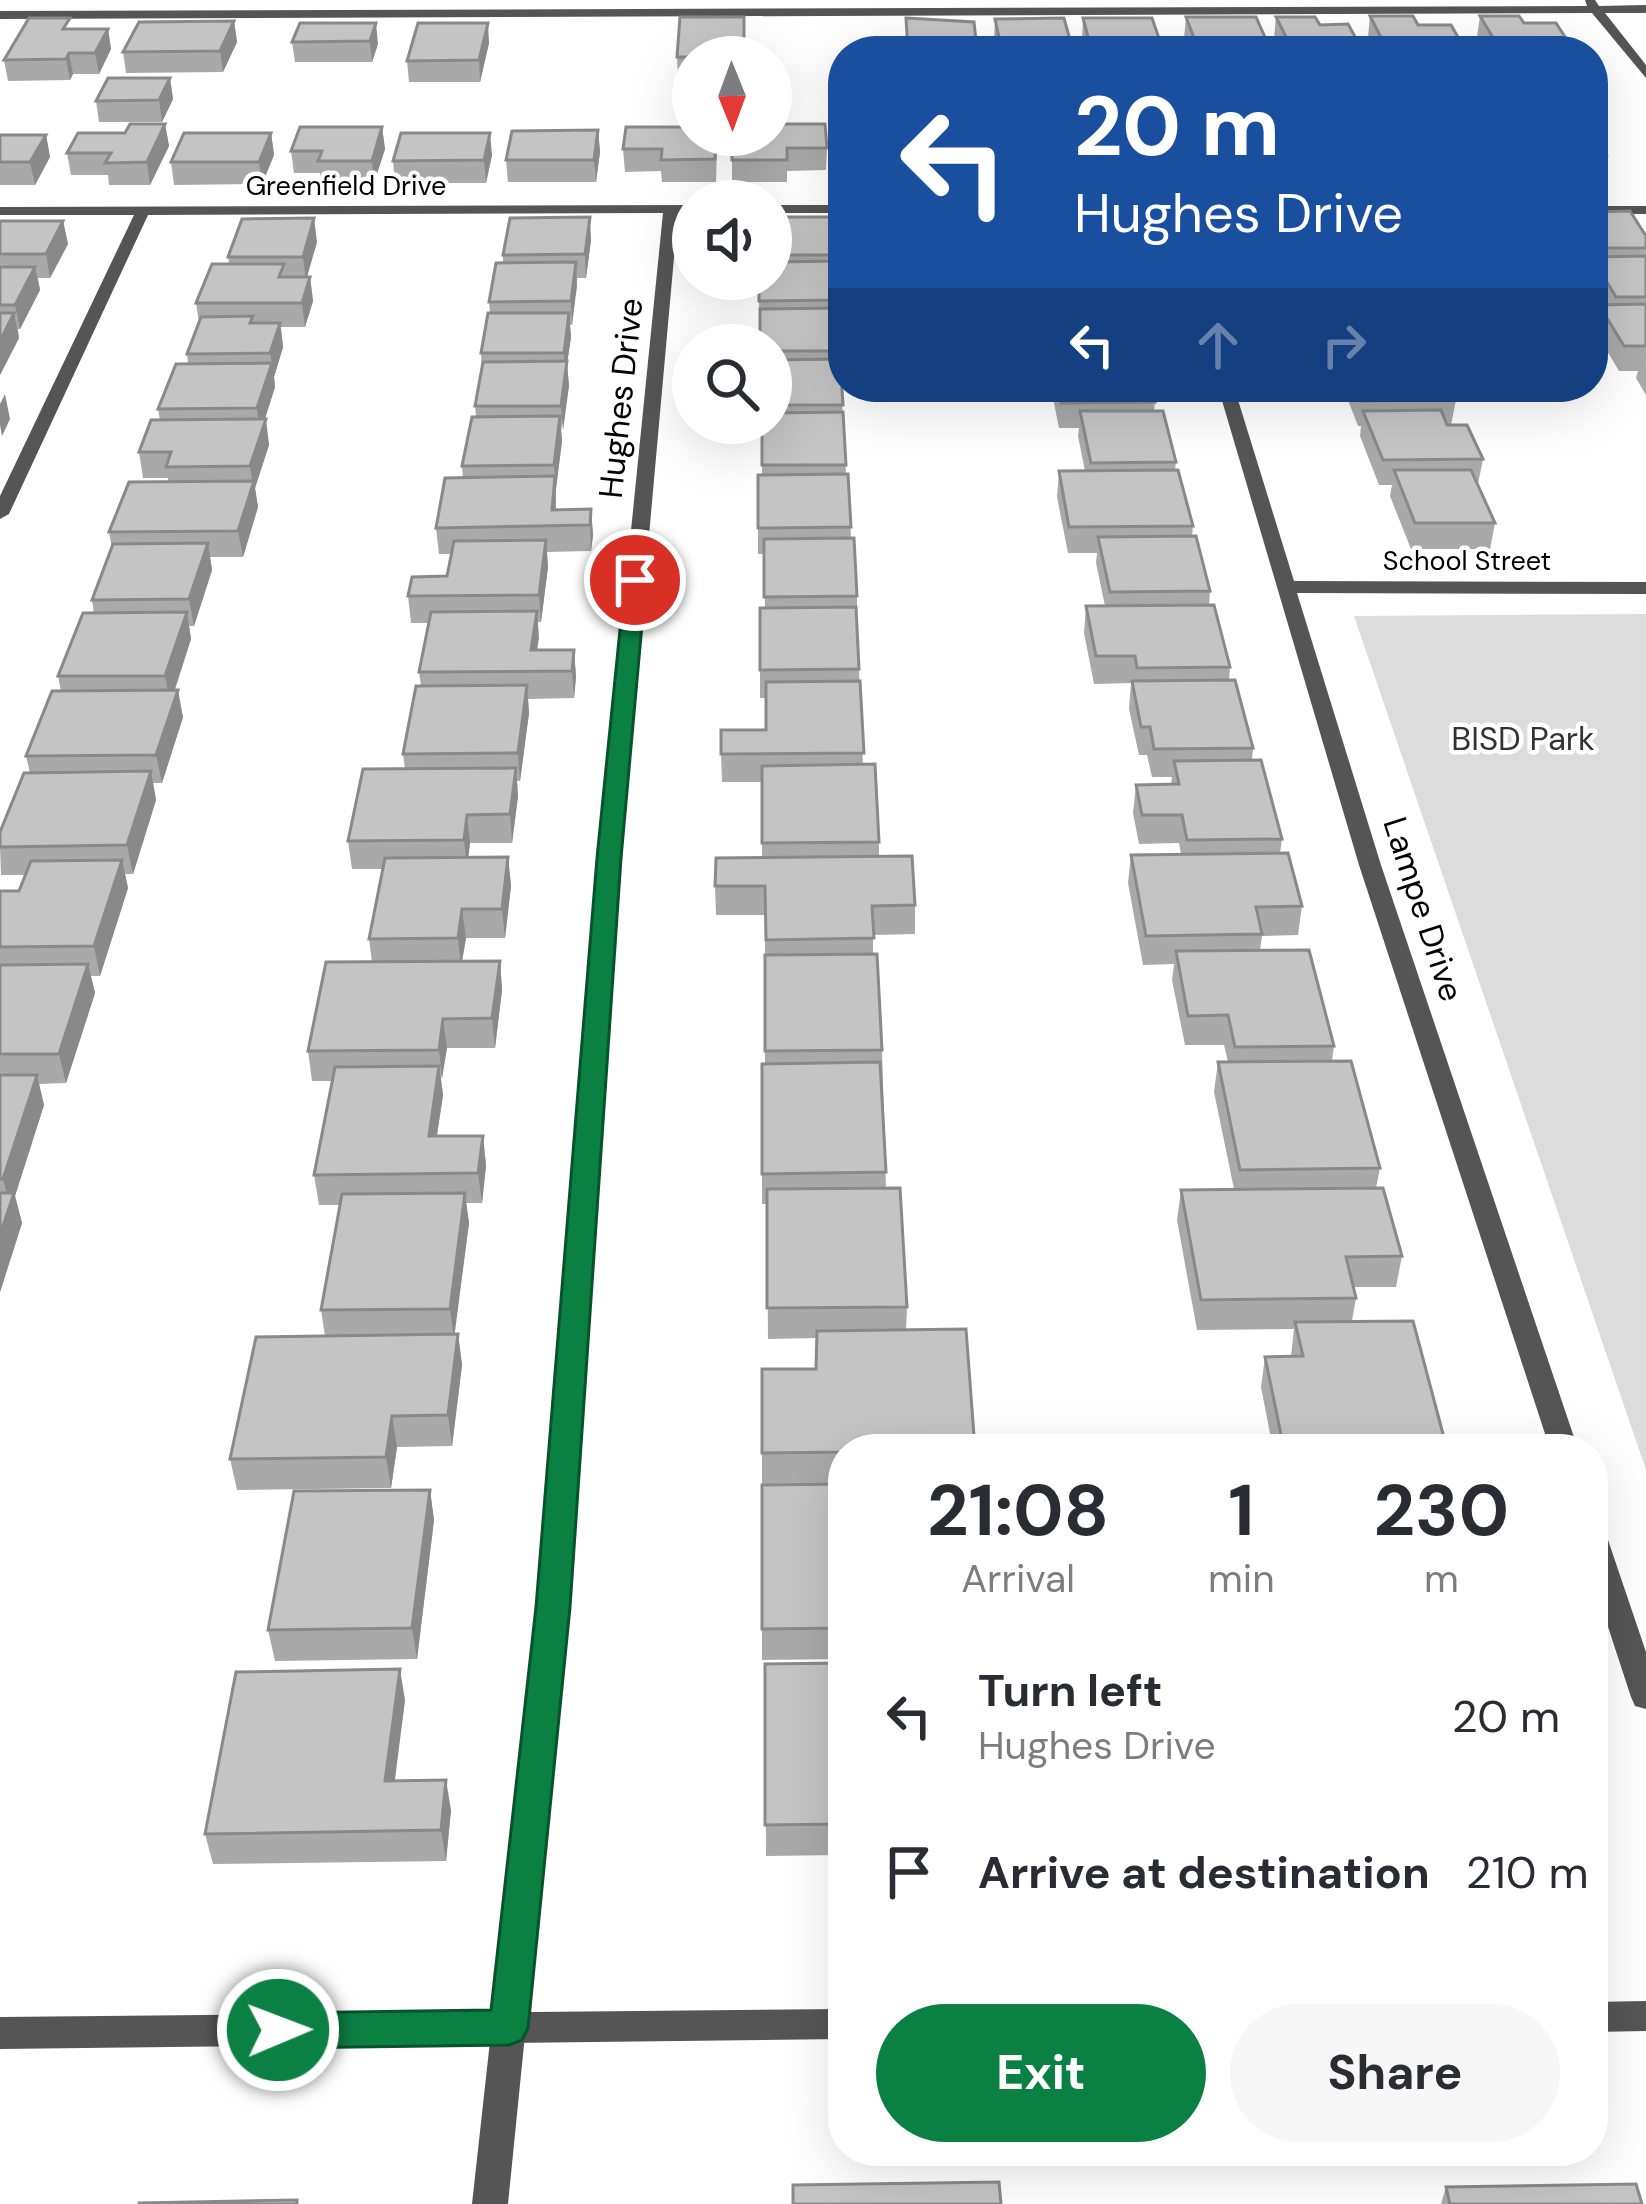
<!DOCTYPE html>
<style>
:root{--surface:#fff;--page:#f7f7f7;--text:#2b2b33;--muted:#7c7c81;--accent:#0b8043}
body{margin:0;font-family:"DM Sans",sans-serif;background:var(--page);color:var(--text);height:100vh;display:flex;flex-direction:column;font-size:45px;white-space:nowrap}
*{box-sizing:border-box;margin:0}
p{font-size:39px;color:var(--muted)}
.icon{flex:none;width:66px;height:66px;fill:none;stroke:currentColor;stroke-width:2;stroke-linecap:round;stroke-linejoin:round}
.map{position:relative;flex:1;overflow:hidden}
.details{position:absolute;left:828px;top:1434px;width:780px;height:732px;display:flex;flex-direction:column;background:var(--surface);border-radius:48px;box-shadow:0 12px 48px #0002}
.details>*{flex:none}
.banner{position:absolute;left:828px;top:36px;width:780px;height:366px;border-radius:48px;box-shadow:0 12px 48px #0002;background:#1a4fa0;color:#fff;overflow:hidden}
.needle{width:78px;rotate:179deg}
.tools{position:absolute;left:672px;top:36px;display:grid;gap:24px}
.tools a{display:grid;place-items:center;width:120px;height:120px;border-radius:50%;background:var(--surface);box-shadow:0 12px 48px #0002;font-size:60px}
.pin{position:absolute;display:grid;place-items:center;width:102px;height:102px;color:#fff;margin:-51px;border:6px solid #fff;border-radius:50%;box-shadow:0 3px 12px #0007}
.me{position:absolute;width:132px;margin:-66px;rotate:89deg;stroke-linejoin:round;filter:drop-shadow(0 0 9px #0008)}
.turn{display:flex;align-items:center;gap:42px;height:252px;padding:0 48px;font-size:54px}
.turn .icon{width:156px;height:156px;stroke-width:2.5}
.turn b{display:block;font-size:84px;line-height:102px}
.lanes{display:flex;align-items:center;height:114px;padding:0 48px;background:#0003;justify-content:center;gap:60px;direction:ltr}
.lanes .off{opacity:.35}
.eta{display:flex;justify-content:space-evenly;align-items:center;height:204px;text-align:center}
.eta b{font-size:72px;font-weight:700;line-height:84px}
.cta{display:flex;gap:24px;margin-top:auto;padding:24px 48px}
.cta a{flex:1;height:138px;border-radius:72px;background:var(--accent);color:#fff;font-size:48px;font-weight:700;line-height:138px;text-align:center}
.cta a+a{background:var(--page);color:var(--text)}
ul{padding:0;list-style:none}
li{display:flex;align-items:center;gap:36px;height:156px;padding:0 48px}
li div{flex:1}
li b{display:block;font-size:45px}
li em{font-style:normal}
.map>svg:first-child{display:block}
</style>
<div class="map">
<svg width="1646" height="2204" viewBox="0 0 1646 2204">
<rect width="100%" height="100%" fill="#fff"/>
<polygon fill="#dcdcdc" points="1646,614 1646,1470 1354,616"/>
<g fill="none" stroke-linecap="round" stroke-linejoin="round">
<g fill="#555" fill-rule="evenodd">
<polygon points="1585,0 1595,0 1599,6 1646,5 1646,13 1605,13 1646,65 1646,78 1592,13 0,19 0,11 1587,6"/>
<polygon points="693,205 693,213 678,213 620,858 568,1607 508,2204 472,2204 538,1607 598,858 663,213 148,215 9,514 0,519 0,496 134,215 0,215 0,207"/>
<rect x="771" y="205" width="72" height="8"/>
<rect x="1593" y="206" width="53" height="8"/>
<polygon points="1218,387 1234,387 1294,581 1646,582 1646,594 1297,593 1381,865 1578,1449 1550,1449 1359,865"/>
<polygon points="1593,1526 1603,1529 1607,1537 1646,1652 1646,1709 1635,1706 1631,1697 1593,1581"/>
</g>
<g fill="#555" fill-rule="evenodd">
<polygon points="1646,2001 1646,2031 1593,2032 1593,2002"/>
<polygon points="843,2009 843,2039 0,2049 0,2017"/>
</g>
</g>
<g fill="#a9a9a9">
<polygon points="1370,16 1418,25 1466,51 1375,51 1368,37"/>
<polygon points="1480,16 1524,23 1574,51 1486,51 1477,37"/>
<polygon points="744,17 744,57 693,57 693,78 678,78 677,57"/>
<polygon points="1186,17 1271,51 1189,51 1184,38"/>
<polygon points="1276,17 1320,25 1363,51 1281,51 1274,38"/>
<polygon points="1083,18 1162,47 1162,51 1085,51 1082,39"/>
<polygon points="995,19 1073,51 997,51 994,39"/>
<polygon points="234,21 237,42 223,72 126,73 123,52"/>
<polygon points="300,23 378,44 372,62 295,62 292,42"/>
<polygon points="72,29 108,29 111,49 99,74 73,74 70,80 8,81 4,60"/>
<polygon points="489,43 480,82 409,82 407,61"/>
<polygon points="170,78 173,99 162,122 99,122 96,101"/>
<polygon points="165,124 169,146 150,185 109,185 108,175 71,175 67,153 125,133"/>
<polygon points="382,127 385,149 374,183 321,184 320,173 294,173 291,151"/>
<polygon points="598,130 600,152 596,182 508,182 506,160"/>
<polygon points="271,133 274,155 262,184 174,185 171,162"/>
<polygon points="0,135 46,135 50,157 35,185 0,185"/>
<polygon points="732,135 827,148 826,170 787,171 787,182 732,182"/>
<polygon points="1593,136 1606,155 1602,178 1593,178"/>
<polygon points="717,148 716,182 662,182 661,171 625,172 623,149"/>
<polygon points="492,155 486,183 395,183 393,161"/>
<polygon points="1593,212 1646,236 1646,395 1636,378 1638,371 1619,371 1594,329 1599,305 1601,305 1593,291"/>
<polygon points="771,217 843,228 843,310 837,310 846,474 848,474 851,538 857,596 857,623 863,765 879,842 879,856 915,905 915,934 873,935 873,954 882,1050 886,1188 907,1307 906,1330 843,1449 843,1483 762,1484 762,1369 816,1369 817,1338 768,1339 767,1204 762,1204 762,1174 765,1064 765,915 716,915 715,886 762,857 762,782 722,782 721,754 766,730 766,698 760,698 760,608 765,608 764,554 758,554 758,475 762,475 762,423 771,423 771,345 759,325 759,279 771,279"/>
<polygon points="0,221 63,221 68,244 50,278 38,278 40,290 20,329 18,329 19,338 0,375"/>
<polygon points="591,240 586,278 577,278 572,325 570,325 571,337 567,364 569,386 561,431 562,441 556,489 556,510 591,509 593,535 591,551 547,552 548,567 541,622 538,622 537,650 574,650 576,677 574,698 528,699 529,713 520,781 517,781 518,796 512,843 470,843 468,857 508,857 511,886 505,938 466,938 462,961 500,961 502,990 495,1048 447,1048 441,1079 443,1095 437,1136 483,1136 486,1166 482,1203 466,1203 469,1223 454,1334 458,1334 462,1365 452,1446 397,1447 391,1488 237,1490 230,1459 325,1336 321,1310 340,1205 319,1205 314,1175 333,1081 312,1081 308,1051 372,962 369,939 383,869 352,869 348,841 405,769 403,754 421,686 419,672 429,623 411,623 408,596 447,576 451,554 439,554 436,528 463,478 462,466 476,417 475,406 482,369 481,353 490,313 489,302 503,263 503,255"/>
<polygon points="317,242 307,277 310,277 313,301 305,327 281,327 283,347 274,377 275,387 265,419 269,445 255,488 258,507 243,557 210,557 212,570 194,626 189,626 191,639 175,690 183,717 162,783 153,783 156,800 133,874 125,874 128,888 100,976 91,976 95,993 66,1083 39,1084 44,1105 15,1196 22,1223 0,1292 0,891 19,891 25,875 1,875 0,847 30,773 26,756 61,691 58,676 94,613 92,600 112,548 109,532 168,482 168,478 143,478 139,452 160,420 158,409 188,363 187,354 199,322 196,303 229,264 228,257"/>
<polygon points="1054,387 1151,387 1155,402 1154,411 1176,462 1175,470 1193,526 1192,536 1210,591 1209,605 1230,667 1229,680 1253,748 1252,760 1282,839 1280,853 1302,906 1298,935 1262,936 1260,950 1334,1046 1332,1061 1380,1168 1376,1188 1402,1256 1396,1287 1354,1287 1356,1298 1352,1321 1447,1449 1273,1449 1261,1387 1265,1357 1291,1356 1294,1329 1197,1330 1177,1220 1181,1190 1234,1189 1214,1092 1218,1062 1228,1062 1224,1045 1185,1045 1172,980 1174,964 1143,965 1128,883 1131,855 1181,854 1179,843 1139,844 1133,813 1136,785 1171,784 1172,777 1152,777 1147,755 1139,755 1129,709 1131,683 1094,684 1084,633 1086,606 1105,606 1096,563 1097,553 1068,553 1057,497 1059,471 1085,471 1078,436 1079,428 1059,428 1053,398"/>
<polygon points="1343,387 1450,387 1456,400 1451,425 1483,459 1478,484 1495,523 1490,549 1411,549 1390,496 1392,485 1379,485 1360,436 1361,426 1358,426"/>
<polygon points="843,1484 843,1659 762,1660 762,1629"/>
<polygon points="430,1490 434,1520 417,1659 275,1661 268,1630"/>
<polygon points="843,1663 843,1855 766,1856 765,1664"/>
<polygon points="405,1700 394,1780 451,1810 446,1861 213,1864 205,1834"/>
<polygon points="1446,2187 1642,2204 1441,2204"/>
</g>
<g fill="#898989">
<polygon points="234,21 237,42 223,72 220,51"/>
<polygon points="376,23 378,44 372,62 370,41"/>
<polygon points="488,23 489,43 480,82 479,60"/>
<polygon points="108,29 111,49 99,74 95,53"/>
<polygon points="69,53 73,74 70,80 66,59"/>
<polygon points="170,78 173,99 162,122 159,100"/>
<polygon points="165,124 169,146 150,185 147,162"/>
<polygon points="382,127 385,149 374,183 372,161"/>
<polygon points="598,130 600,152 596,182 594,160"/>
<polygon points="271,133 274,155 262,184 259,162"/>
<polygon points="490,133 492,155 486,183 484,160"/>
<polygon points="46,135 50,157 35,185 30,162"/>
<polygon points="590,217 591,240 586,278 585,254"/>
<polygon points="314,218 317,242 306,280 303,257"/>
<polygon points="63,221 68,244 50,278 46,254"/>
<polygon points="576,262 577,286 572,325 571,301"/>
<polygon points="35,267 40,290 20,329 15,305"/>
<polygon points="310,277 313,301 305,327 302,303"/>
<polygon points="14,313 19,338 0,375 0,341"/>
<polygon points="569,313 571,337 567,364 569,386 563,431 561,406 565,375 564,353"/>
<polygon points="280,323 283,347 274,377 275,387 260,434 257,408 272,364 270,353"/>
<polygon points="5,394 10,419 2,436 0,425 0,404"/>
<polygon points="560,416 562,441 556,488 555,526 552,510 555,479 554,465"/>
<polygon points="266,419 269,445 255,488 258,507 243,557 238,531 253,485 250,466"/>
<polygon points="591,509 593,535 591,551 590,525"/>
<polygon points="546,540 548,567 541,622 539,595"/>
<polygon points="208,543 212,570 194,626 189,599"/>
<polygon points="537,611 539,638 534,671 531,650"/>
<polygon points="187,612 191,639 170,703 165,676"/>
<polygon points="574,650 576,677 574,698 572,671"/>
<polygon points="527,685 529,713 520,781 518,753"/>
<polygon points="178,690 183,717 162,783 156,755"/>
<polygon points="516,768 518,796 512,843 510,814"/>
<polygon points="151,771 156,800 133,874 127,845"/>
<polygon points="467,815 470,843 467,868 464,840"/>
<polygon points="508,857 511,886 505,938 502,909"/>
<polygon points="122,860 128,888 100,976 94,946"/>
<polygon points="462,909 466,938 461,967 458,938"/>
<polygon points="500,961 502,990 495,1048 492,1018"/>
<polygon points="88,964 95,993 66,1083 59,1054"/>
<polygon points="443,1019 447,1048 442,1079 439,1050"/>
<polygon points="439,1066 443,1095 432,1166 429,1136"/>
<polygon points="37,1075 44,1105 15,1196 22,1223 0,1292 0,1235 10,1205 3,1179"/>
<polygon points="483,1136 486,1166 482,1203 478,1173"/>
<polygon points="465,1193 469,1223 454,1339 450,1309"/>
<polygon points="458,1334 462,1365 452,1446 448,1415"/>
<polygon points="392,1416 397,1447 391,1488 386,1457"/>
<polygon points="430,1490 434,1520 417,1659 412,1628"/>
<polygon points="400,1669 405,1700 391,1811 385,1781"/>
<polygon points="446,1780 451,1810 446,1861 441,1830"/>
</g>
<g fill="#c4c4c4" stroke="#898989" stroke-width="3">
<polygon points="1370,16 1413,16 1418,25 1451,25 1466,51 1388,51"/>
<polygon points="1480,16 1519,16 1524,23 1556,23 1574,51 1501,51"/>
<polygon points="680,17 744,17 744,40 718,41 718,57 677,57"/>
<polygon points="1186,17 1256,17 1271,51 1199,51"/>
<polygon points="1276,17 1315,17 1320,25 1348,24 1363,51 1293,51"/>
<polygon points="29,18 70,18 63,29 108,29 95,53 69,53 66,59 4,60"/>
<polygon points="906,18 974,22 977,50 908,50"/>
<polygon points="1064,18 1073,51 1002,51 995,19"/>
<polygon points="1083,18 1152,18 1162,47 1091,48"/>
<polygon points="234,21 220,51 123,52 139,22"/>
<polygon points="300,23 376,23 370,41 292,42"/>
<polygon points="418,23 488,23 479,60 407,61"/>
<polygon points="108,78 170,78 159,100 96,101"/>
<polygon points="130,124 165,124 147,162 105,163 111,153 67,153 78,133 125,133"/>
<polygon points="771,124 825,124 827,148 787,148 787,160 732,160 732,135 771,135"/>
<polygon points="300,127 382,127 372,161 318,161 322,151 291,151"/>
<polygon points="626,127 693,127 693,135 716,135 715,159 661,160 662,149 623,149"/>
<polygon points="598,130 594,160 506,160 512,131"/>
<polygon points="184,133 271,133 259,162 171,162"/>
<polygon points="401,133 490,133 484,160 393,161"/>
<polygon points="0,135 46,135 30,162 0,162"/>
<polygon points="1593,136 1606,155 1593,155"/>
<polygon points="1630,211 1646,236 1646,248 1593,248 1593,212"/>
<polygon points="590,217 585,254 503,255 510,218"/>
<polygon points="771,217 835,217 835,228 843,228 843,255 771,255"/>
<polygon points="314,218 303,257 228,257 242,219"/>
<polygon points="0,221 63,221 46,254 0,254"/>
<polygon points="1646,256 1646,297 1616,297 1593,259 1593,257"/>
<polygon points="843,261 843,286 834,286 834,300 759,301 759,279 771,279 771,262"/>
<polygon points="576,262 571,301 489,302 496,263"/>
<polygon points="212,264 284,264 279,277 310,277 302,303 196,303"/>
<polygon points="0,267 35,267 15,305 0,305"/>
<polygon points="1646,304 1646,346 1624,346 1599,305"/>
<polygon points="836,308 839,351 771,351 771,345 760,345 760,309"/>
<polygon points="0,313 14,313 0,341"/>
<polygon points="488,313 569,313 564,353 481,353"/>
<polygon points="253,316 250,323 280,323 270,353 187,354 201,317"/>
<polygon points="840,359 843,405 771,405 771,360"/>
<polygon points="567,361 561,406 475,406 483,362"/>
<polygon points="272,363 257,408 158,409 176,364"/>
<polygon points="1057,387 1151,387 1155,402 1061,403"/>
<polygon points="1356,387 1450,387 1456,400 1361,401"/>
<polygon points="1441,410 1447,425 1467,425 1483,459 1383,460 1363,411"/>
<polygon points="1080,411 1163,411 1176,462 1091,463"/>
<polygon points="843,412 846,465 762,465 762,423 771,423 771,413"/>
<polygon points="560,416 554,465 462,466 472,417"/>
<polygon points="266,419 250,466 166,467 171,452 139,452 151,420"/>
<polygon points="1178,470 1193,526 1069,527 1059,471"/>
<polygon points="1394,470 1471,470 1495,523 1415,523"/>
<polygon points="848,474 851,527 758,528 758,475"/>
<polygon points="555,476 552,510 591,509 590,525 436,528 445,478"/>
<polygon points="254,481 238,531 109,532 129,482"/>
<polygon points="1196,536 1210,591 1110,592 1098,537"/>
<polygon points="854,538 857,596 764,597 764,539"/>
<polygon points="546,540 539,595 408,596 412,577 447,576 454,541"/>
<polygon points="208,543 189,599 92,600 113,544"/>
<polygon points="1214,605 1230,667 1137,668 1135,656 1096,656 1086,606"/>
<polygon points="856,607 859,669 760,670 760,608"/>
<polygon points="537,611 531,650 574,650 572,671 419,672 431,612"/>
<polygon points="187,612 165,676 58,676 83,613"/>
<polygon points="1235,680 1253,748 1154,749 1150,727 1141,727 1132,681"/>
<polygon points="860,681 864,753 721,754 721,730 766,730 766,682"/>
<polygon points="527,685 518,753 403,754 416,686"/>
<polygon points="178,690 156,755 26,756 52,691"/>
<polygon points="1261,760 1282,839 1187,840 1182,815 1142,815 1136,785 1179,784 1174,761"/>
<polygon points="875,764 879,842 762,843 762,766"/>
<polygon points="516,768 510,814 467,815 464,840 348,841 363,769"/>
<polygon points="151,771 127,845 0,847 0,832 24,773"/>
<polygon points="1288,853 1302,906 1256,907 1262,934 1146,936 1131,855"/>
<polygon points="912,856 915,905 872,906 874,938 766,940 765,886 715,886 716,858"/>
<polygon points="508,857 502,909 462,909 458,938 369,939 385,858"/>
<polygon points="122,860 94,946 0,947 0,891 19,891 31,861"/>
<polygon points="1309,950 1334,1046 1235,1047 1228,1015 1188,1016 1176,951"/>
<polygon points="877,954 882,1050 765,1051 765,955"/>
<polygon points="500,961 492,1018 443,1019 439,1050 308,1051 326,962"/>
<polygon points="88,964 59,1054 0,1054 0,965"/>
<polygon points="1351,1061 1380,1168 1240,1170 1218,1062"/>
<polygon points="880,1062 886,1172 762,1174 762,1064"/>
<polygon points="439,1066 429,1136 483,1136 478,1173 314,1175 335,1067"/>
<polygon points="0,1075 37,1075 3,1179 0,1179"/>
<polygon points="900,1188 907,1307 767,1308 767,1189"/>
<polygon points="1383,1188 1402,1256 1346,1257 1356,1298 1201,1300 1181,1190"/>
<polygon points="0,1193 14,1193 0,1235"/>
<polygon points="465,1193 450,1309 321,1310 342,1194"/>
<polygon points="1413,1321 1447,1449 1284,1449 1265,1357 1303,1356 1295,1322"/>
<polygon points="966,1329 975,1449 843,1449 843,1452 762,1453 762,1369 816,1369 817,1331"/>
<polygon points="458,1334 448,1415 392,1416 386,1457 230,1459 256,1337"/>
<polygon points="843,1484 843,1628 762,1629 762,1485"/>
<polygon points="430,1490 412,1628 268,1630 294,1491"/>
<polygon points="843,1663 843,1824 765,1825 765,1664"/>
<polygon points="400,1669 385,1781 446,1780 441,1830 205,1834 236,1672"/>
<polygon points="999,2182 1001,2204 793,2204 793,2185"/>
<polygon points="1636,2184 1642,2204 1450,2204 1446,2187"/>
<polygon points="297,2200 297,2204 139,2204 139,2203"/>
</g>
<polygon fill="#0b8043" stroke="#07532c" stroke-width="3" points="635,573 646,580 621,858 570,1607 528,2028 522,2040 509,2045 278,2048 264,2043 258,2030 264,2018 278,2013 491,2010 536,1607 597,858 625,580"/>
<g text-anchor="middle" stroke-width="9" stroke-linejoin="round" paint-order="stroke">
<g font-size="27" fill="#000" stroke="#fff">
<text x="346" y="195">Greenfield Drive</text>
<text x="1467" y="570">School Street</text>
</g>
<g font-size="33" fill="#000" stroke="#fff">
<text transform="translate(620 398) rotate(-84)" y="12">Hughes Drive</text>
<text transform="translate(1424 909) rotate(72)" y="12">Lampe Drive</text>
</g>
<g font-size="33" fill="#333" stroke="#fff">
<text x="1523" y="750">BISD Park</text>
</g>
</g>
</svg>
<div class="tools">
<a><svg class="needle" viewBox="-14 -14 28 28"><path d="M0-13l5 13h-10z" fill="#e53935"/><path d="M0 13l5-13h-10z" fill="#7c7c81"/></svg></a>
<a><svg class="icon" aria-label="sound" viewBox="0 0 24 24"><path d="M4 9h4l5-4v14l-5-4H4zM17 9q2 3 0 6"/></svg></a>
<a><svg class="icon" aria-label="search" viewBox="0 0 24 24"><circle cx="10" cy="10" r="6"/><path d="M15 15l6 6"/></svg></a>
</div>
<div class="pin" style="left:635px;top:580px;background:#d93025"><svg class="icon" aria-label="arrive" viewBox="0 0 24 24"><path d="M6 21V4h12l-3 4 3 4H6"/></svg></div>
<svg class="me" style="left:278px;top:2030px" viewBox="-20 -20 40 40"><circle r="17" fill="#0b8043" stroke="#fff" stroke-width="3"/><path d="M0-11L8 9 0 5-8 9z" fill="#fff"/></svg>
<div class="banner">
<div class="turn"><svg class="icon" aria-label="left" viewBox="0 0 24 24"><path d="M17 20v-9H6M10 6l-5 5 5 5"/></svg><div><b>20 m</b>Hughes Drive</div></div>
<div class="lanes"><svg class="icon" aria-label="left" viewBox="0 0 24 24"><path d="M17 20v-9H6M10 6l-5 5 5 5"/></svg><svg class="icon off" aria-label="ahead" viewBox="0 0 24 24"><path d="M12 20V5M6 11l6-6 6 6"/></svg><svg class="icon off" aria-label="right" viewBox="0 0 24 24"><path d="M7 20v-9h11M14 6l5 5-5 5"/></svg></div>
</div>
<section class="details">
<div class="eta">
<div><b>21:08</b><p>Arrival</p></div>
<div><b>1</b><p>min</p></div>
<div><b>230</b><p>m</p></div>
</div>
<ul>
<li><svg class="icon" aria-label="left" viewBox="0 0 24 24"><path d="M17 20v-9H6M10 6l-5 5 5 5"/></svg><div><b>Turn left</b><p>Hughes Drive</p></div><em>20 m</em></li>
<li><svg class="icon" aria-label="arrive" viewBox="0 0 24 24"><path d="M6 21V4h12l-3 4 3 4H6"/></svg><div><b>Arrive at destination</b></div><em>210 m</em></li>
</ul>
<div class="cta"><a>Exit</a><a>Share</a></div>
</section>
</div>
